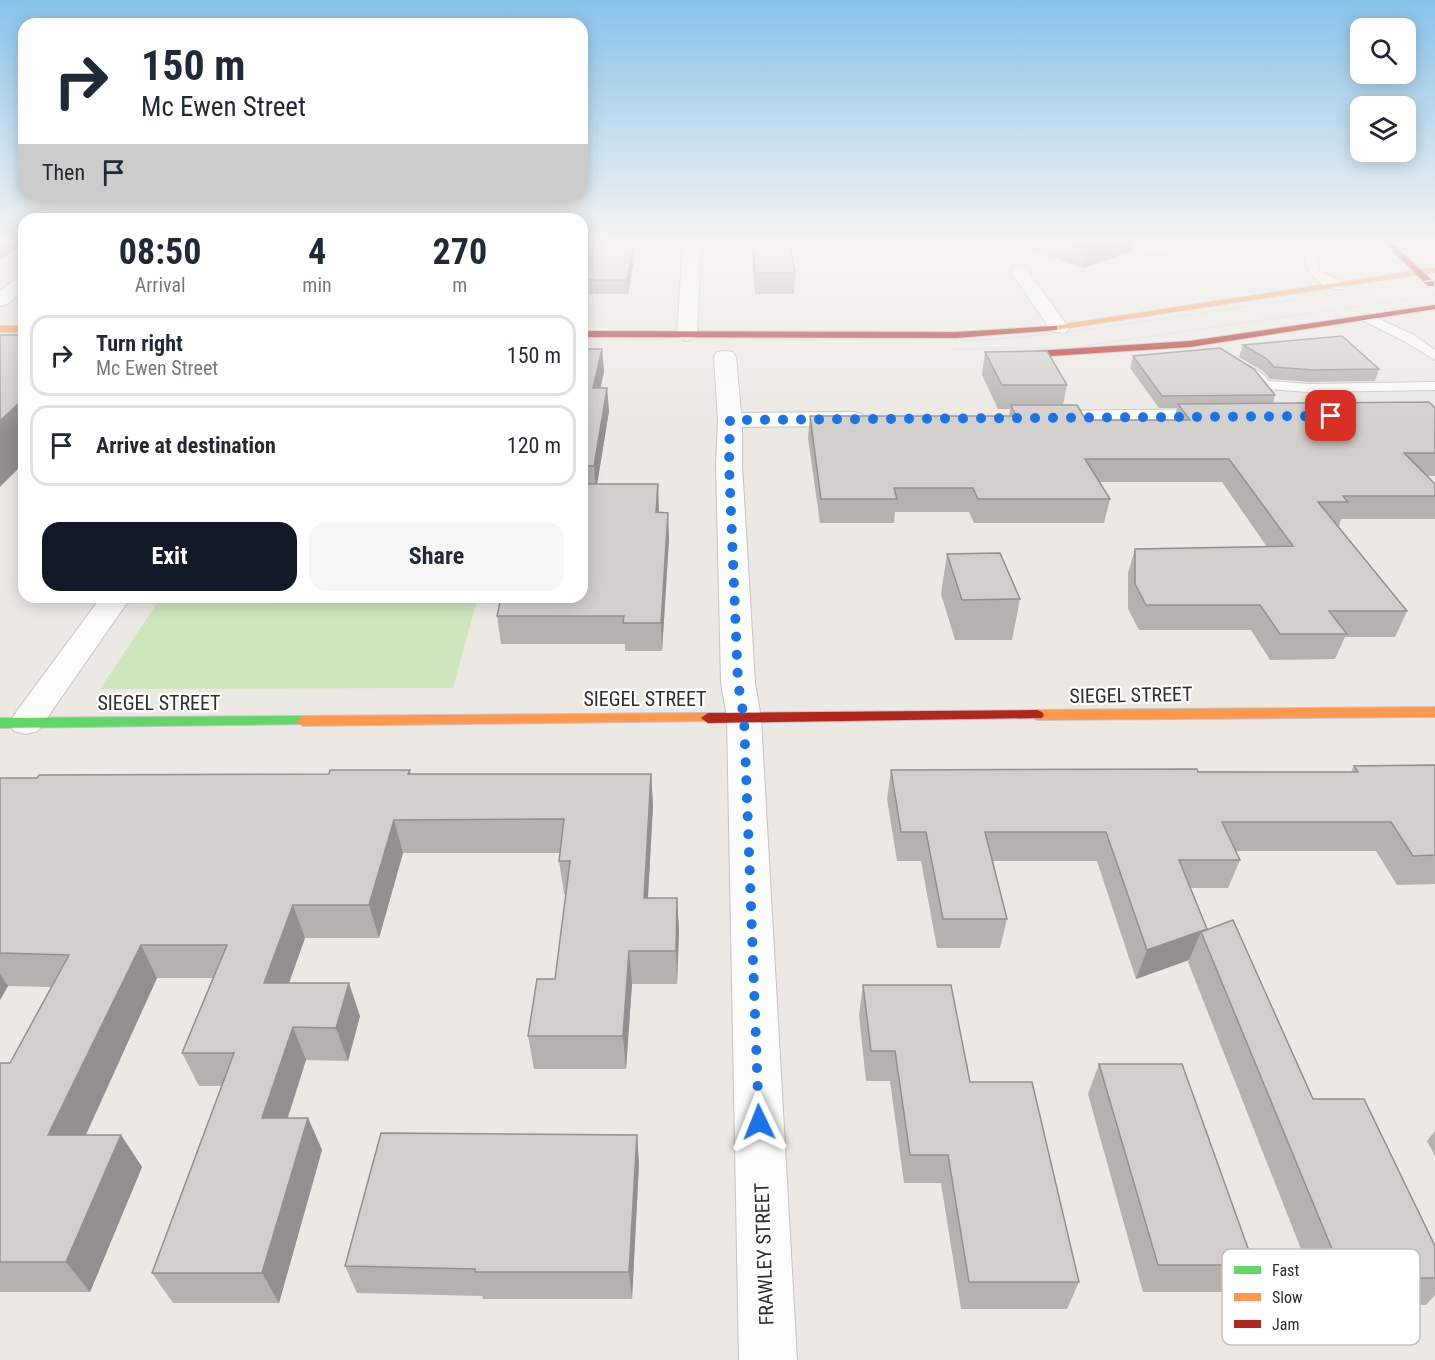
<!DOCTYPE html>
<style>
:root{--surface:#fff;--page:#f6f6f7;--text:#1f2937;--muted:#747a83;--line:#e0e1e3;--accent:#111827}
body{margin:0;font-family:"Roboto Condensed",sans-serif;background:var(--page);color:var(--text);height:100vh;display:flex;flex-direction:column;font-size:22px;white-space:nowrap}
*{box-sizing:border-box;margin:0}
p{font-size:20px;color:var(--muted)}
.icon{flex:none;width:33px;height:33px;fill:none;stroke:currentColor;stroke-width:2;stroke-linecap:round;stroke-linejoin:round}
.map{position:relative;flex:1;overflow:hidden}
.sheet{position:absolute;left:18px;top:213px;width:570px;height:390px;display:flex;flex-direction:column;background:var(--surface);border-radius:18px;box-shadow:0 3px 15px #0003}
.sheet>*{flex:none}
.guide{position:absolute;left:18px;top:18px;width:570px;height:183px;border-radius:18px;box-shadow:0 3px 15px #0003;background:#fff;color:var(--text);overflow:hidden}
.fabs{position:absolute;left:1350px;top:18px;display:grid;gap:12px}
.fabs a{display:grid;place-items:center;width:66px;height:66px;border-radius:12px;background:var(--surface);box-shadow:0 3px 15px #0003;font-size:30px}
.pin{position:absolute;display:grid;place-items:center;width:51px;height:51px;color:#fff;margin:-26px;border-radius:12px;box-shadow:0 3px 9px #0006}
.me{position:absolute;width:66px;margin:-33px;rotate:358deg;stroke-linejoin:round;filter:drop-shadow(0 0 4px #0008)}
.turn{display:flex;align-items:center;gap:21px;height:126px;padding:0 24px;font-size:27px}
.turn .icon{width:78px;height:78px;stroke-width:2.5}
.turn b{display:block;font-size:42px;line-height:51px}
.then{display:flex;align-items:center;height:57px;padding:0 24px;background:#0003;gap:12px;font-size:22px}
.eta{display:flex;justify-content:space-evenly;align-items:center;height:102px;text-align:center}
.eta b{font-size:36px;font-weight:700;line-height:42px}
.primary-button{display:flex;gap:12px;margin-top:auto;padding:12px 24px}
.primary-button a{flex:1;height:69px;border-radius:18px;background:var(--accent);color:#fff;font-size:24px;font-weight:700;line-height:69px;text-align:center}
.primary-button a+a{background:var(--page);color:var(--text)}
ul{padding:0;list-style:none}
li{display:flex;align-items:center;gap:18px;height:81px;margin:0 12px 9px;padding:0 12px;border:3px solid var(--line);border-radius:18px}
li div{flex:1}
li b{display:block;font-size:22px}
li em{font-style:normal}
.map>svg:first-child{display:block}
</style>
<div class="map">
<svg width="1435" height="1360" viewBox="0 0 1435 1360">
<rect width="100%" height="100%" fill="#ece8e4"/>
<polygon fill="#cee6be" points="161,597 478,597 453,688 100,689"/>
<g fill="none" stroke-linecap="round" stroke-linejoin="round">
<g stroke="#c5c4c5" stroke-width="2">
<g id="lane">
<path d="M1392 242 1396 245 1390 248 1324 250 1316 255 1319 271 1345 283V289C1324 292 1305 274 1304 254L1322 244Z"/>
<polygon points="1368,314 1414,335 1435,350 1435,360 1404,341 1364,321 1362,318 1364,315"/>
<polygon points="1247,365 1262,373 1269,381 1309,384 1435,382 1435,390 1309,392 1265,389 1260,388 1242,372 1240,369 1242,366"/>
</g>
</g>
<g stroke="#c5c4c5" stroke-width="2">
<g id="street">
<polygon points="683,242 701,242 697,335 694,339 687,341 680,339 677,335"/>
<path d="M1120 242C1131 242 1147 245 1155 244 1167 244 1179 242 1191 242L1188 246 1154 255 1123 246Z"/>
<polygon points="1020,266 1026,268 1066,324 1069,328 1066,332 1052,332 1011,272 1014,268"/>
<polygon points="24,276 24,291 7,304 0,306 0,291 17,278"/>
<polygon points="725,351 733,352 736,357 741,413 854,412 862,414 866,419 862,424 854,426 742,427 742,464 755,683 761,718 797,1360 739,1360 727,718 721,683 716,464 718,420 714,357 717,352"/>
<polygon points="1220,409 1228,411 1232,416 1228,421 1220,423 1041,425 1033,423 1029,418 1033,413 1041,411"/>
<polygon points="101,597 131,597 38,731 26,734 14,731 9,723 14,715"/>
</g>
</g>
<g stroke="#c5c4c5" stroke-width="2">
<polygon id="fast" points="303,716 308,718 310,721 308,724 0,728 0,718"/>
</g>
<g stroke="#c5c4c5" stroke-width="2">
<g id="slow">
<polygon points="1427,242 1434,242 1435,248"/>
<polygon points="1435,268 1435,272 1054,330 1050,328 1054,326"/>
<rect x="0" y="326" width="24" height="6"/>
<polygon points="1435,707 1435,717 1037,720 1030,715 1037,710"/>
<polygon points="708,713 713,715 715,718 713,721 303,726 296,721 303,716"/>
</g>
</g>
<g stroke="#c5c4c5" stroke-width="2">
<g id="jam">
<polygon points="1384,242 1391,242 1434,282 1434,286 1428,286"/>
<polygon points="1435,305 1435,309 1190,347 1005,359 1001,356 1005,353 1190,341"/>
<polygon points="1054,326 1057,326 1057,330 956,338 582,337 582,331 956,332"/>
<polygon points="1037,710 1042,712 1044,715 1042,718 708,723 701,718 708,713"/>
</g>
</g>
<use href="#lane" fill="#fcfcfb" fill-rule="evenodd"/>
<use href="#street" fill="#fcfcfb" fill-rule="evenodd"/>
<use href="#fast" fill="#63d668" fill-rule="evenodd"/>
<use href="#slow" fill="#ff974d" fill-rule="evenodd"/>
<use href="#jam" fill="#b3261e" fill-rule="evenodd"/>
<g stroke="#dfdfe1" stroke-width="1.5">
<polyline points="582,339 979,340 1054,334 1435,280"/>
<polyline points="951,349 1076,347 1435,295"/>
</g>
</g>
<g fill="#b4b1af">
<polygon points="637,242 628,294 585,294 583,280"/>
<polygon points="751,242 790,242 795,273 794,294 755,294"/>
<polygon points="1008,242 1134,242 1132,251 1083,268"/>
<polygon points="1243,345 1379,369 1375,381 1309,382 1270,379 1263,371 1239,357"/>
<polygon points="582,349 602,349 604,372 600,388 607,388 609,411 597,484 659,512 669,539 662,651 625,651 625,644 501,644 497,616 582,597"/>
<polygon points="985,352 1067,385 1063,405 1086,420 1174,420 1177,408 1159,408 1130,368 1133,356 1275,395 1273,404 1435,408 1435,476 1427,476 1435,484 1435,519 1341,519 1339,526 1338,526 1407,611 1395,637 1345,637 1335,659 1270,660 1251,630 1139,630 1128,609 1128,573 1135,549 1267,547 1222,482 1099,482 1110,499 1104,523 974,523 969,512 895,512 894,523 820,523 808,438 810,416 1009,416 1010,409 998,409 982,375"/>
<polygon points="947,554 1020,599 1012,640 955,640 941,594"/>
<polygon points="1435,765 1435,884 1397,885 1376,851 1236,851 1240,860 1228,888 1191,888 1207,929 1313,1099 1435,1246 1435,1295 1426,1305 1323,1305 1188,962 1189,960 1136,979 1097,861 993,861 1007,919 1000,948 937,948 921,861 897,861 887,799 891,770 1351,772 1354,766"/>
<polygon points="410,770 411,774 651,774 653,806 648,898 677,898 679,931 677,984 632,984 626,1069 534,1069 528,1036 555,979 566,894 564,894 559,861 560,853 403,853 379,938 305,938 289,983 360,1016 348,1061 306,1060 288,1118 308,1118 322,1150 279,1303 173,1303 152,1273 222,1086 199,1086 182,1053 213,978 157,978 86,1135 121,1135 142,1167 90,1292 0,1292 0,1063 10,1063 51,987 8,986 0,1000 0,778 329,774"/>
<polygon points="863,985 970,1082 1079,1282 1067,1309 961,1309 941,1183 904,1183 890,1081 866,1081 859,1015"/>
<polygon points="1099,1064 1254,1265 1236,1292 1143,1292 1088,1094"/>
<polygon points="1435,1131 1435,1156 1427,1141"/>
<polygon points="637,1135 639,1164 632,1299 483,1299 482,1296 357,1293 345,1266"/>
</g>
<g fill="#92908e">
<polygon points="0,242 24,242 24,243 0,260"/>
<polygon points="634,242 637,242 628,294 627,280"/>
<polygon points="1104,242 1134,242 1132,251 1083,268 1087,248"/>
<polygon points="602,349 604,372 595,411 593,388"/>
<polygon points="607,388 609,411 596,491 594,466"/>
<polygon points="24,398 24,463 0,487 0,421"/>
<polygon points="658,484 659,510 657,538 656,512"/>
<polygon points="668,513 669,539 662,651 661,623"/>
<polygon points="651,774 653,806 646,931 644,898"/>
<polygon points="394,820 403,853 379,938 369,905"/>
<polygon points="677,898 679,931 677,984 676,951"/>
<polygon points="293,905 305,938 277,1016 264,983"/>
<polygon points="1207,929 1203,938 1201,932 1189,960 1136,979 1147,950"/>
<polygon points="141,945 157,978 71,1167 48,1135"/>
<polygon points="629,951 632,984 626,1069 623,1036"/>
<polygon points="0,974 8,986 0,1000"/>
<polygon points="349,983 360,1016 348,1061 336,1028"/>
<polygon points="293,1027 306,1060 277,1150 262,1118"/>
<polygon points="308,1118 322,1150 279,1303 262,1273"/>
<polygon points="121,1135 142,1167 90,1292 66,1262"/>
<polygon points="637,1135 639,1164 632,1299 629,1272"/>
</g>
<g fill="#d1cecb" stroke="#92908e" stroke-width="1.5">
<polygon points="593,242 634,242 627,280 583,280"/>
<polygon points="753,242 790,242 795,273 755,273"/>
<polygon points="1070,242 1104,242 1087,248"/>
<polygon points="0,335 24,335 24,398 0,421"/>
<polygon points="1342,336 1379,369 1313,370 1274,367 1267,359 1243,345"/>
<polygon points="1220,348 1254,369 1275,395 1162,396 1133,356"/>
<polygon points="582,349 602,349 593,388 607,388 594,466 582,466"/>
<polygon points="1047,351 1067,385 1002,385 985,352"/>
<polygon points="1429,402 1435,408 1435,453 1404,453 1435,484 1435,496 1343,496 1348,502 1318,502 1407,611 1329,611 1347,634 1280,634 1260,605 1146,605 1135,584 1135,549 1293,546 1229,459 1085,459 1110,499 978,499 973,488 894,488 897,499 821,499 810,416 1016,416 1011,405 1077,405 1086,420 1190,420 1178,404"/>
<polygon points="582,484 658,484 656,512 668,513 661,623 623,623 624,616 497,616 501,597 582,597"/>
<polygon points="1000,553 1020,599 962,600 947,554"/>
<polygon points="1435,765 1435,855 1413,856 1391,822 1222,822 1240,860 1179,860 1207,929 1147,950 1106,832 985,832 1007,919 943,919 926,832 901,832 891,770 1197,769 1198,772 1358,772 1354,766"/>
<polygon points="330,770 410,770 408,774 651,774 644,898 677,898 676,951 629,951 623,1036 528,1036 537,979 555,979 570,861 559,861 564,819 394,820 369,905 293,905 264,983 349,983 336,1028 293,1027 262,1118 308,1118 262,1273 152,1273 234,1053 182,1053 227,945 141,945 48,1135 121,1135 66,1262 0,1262 0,1063 10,1063 69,955 0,953 0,778 37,778 39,775 329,774"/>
<polygon points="1233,920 1313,1099 1364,1099 1435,1246 1435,1278 1344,1278 1201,932"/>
<polygon points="863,985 951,985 970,1082 1032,1082 1079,1282 969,1282 948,1155 910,1155 895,1051 871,1051"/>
<polygon points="1099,1064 1182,1064 1254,1265 1158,1265"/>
<polygon points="381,1133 637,1135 629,1272 475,1272 475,1269 345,1266"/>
</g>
<linearGradient id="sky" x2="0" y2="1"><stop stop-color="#88c2ea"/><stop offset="0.56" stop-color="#f6f5f3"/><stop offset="1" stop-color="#f6f5f3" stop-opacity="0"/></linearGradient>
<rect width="1435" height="432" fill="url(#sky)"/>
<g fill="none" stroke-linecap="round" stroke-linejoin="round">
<polyline stroke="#1a73e8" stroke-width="10" stroke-dasharray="0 18" points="759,1122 744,718 738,683 729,464 730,420 1331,416"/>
</g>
<g text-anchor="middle" stroke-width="4.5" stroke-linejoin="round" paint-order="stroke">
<g font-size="20" fill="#2e2e2e" stroke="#fff">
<text transform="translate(1131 695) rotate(-1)" y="7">SIEGEL STREET</text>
<text x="645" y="706">SIEGEL STREET</text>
<text x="159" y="710">SIEGEL STREET</text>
<text transform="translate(764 1254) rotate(-92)" y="7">FRAWLEY STREET</text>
</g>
</g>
<rect x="1222" y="1249" width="198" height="96" rx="9" fill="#fff" stroke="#c0c0c0" stroke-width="1.5"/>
<rect x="1234" y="1266" width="27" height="8" fill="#63d668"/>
<rect x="1234" y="1293" width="27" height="8" fill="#ff974d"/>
<rect x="1234" y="1320" width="27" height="8" fill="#b3261e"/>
<g font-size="16" fill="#2e2e2e">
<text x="1272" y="1276">Fast</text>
<text x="1272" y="1303">Slow</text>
<text x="1272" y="1330">Jam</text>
</g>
</svg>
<div class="fabs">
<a><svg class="icon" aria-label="search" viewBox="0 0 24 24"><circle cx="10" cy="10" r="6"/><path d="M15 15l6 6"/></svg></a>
<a><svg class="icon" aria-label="layers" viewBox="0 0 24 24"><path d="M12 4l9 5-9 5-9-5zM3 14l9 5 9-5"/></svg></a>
</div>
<div class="pin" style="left:1331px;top:416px;background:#d93025"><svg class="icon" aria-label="arrive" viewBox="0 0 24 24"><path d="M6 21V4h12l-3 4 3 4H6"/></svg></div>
<svg class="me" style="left:759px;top:1122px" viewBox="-20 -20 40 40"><path d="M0-17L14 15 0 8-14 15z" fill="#1a73e8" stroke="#fff" stroke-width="4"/></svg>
<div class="guide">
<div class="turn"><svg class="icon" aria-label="right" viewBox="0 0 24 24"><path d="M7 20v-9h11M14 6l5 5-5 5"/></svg><div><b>150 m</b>Mc Ewen Street</div></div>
<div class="then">Then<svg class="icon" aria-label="arrive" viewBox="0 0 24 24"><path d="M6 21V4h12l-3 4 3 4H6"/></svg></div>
</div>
<section class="sheet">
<div class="eta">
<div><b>08:50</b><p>Arrival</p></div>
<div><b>4</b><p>min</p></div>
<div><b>270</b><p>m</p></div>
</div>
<ul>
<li><svg class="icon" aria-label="right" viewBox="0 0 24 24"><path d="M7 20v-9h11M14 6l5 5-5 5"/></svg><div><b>Turn right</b><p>Mc Ewen Street</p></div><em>150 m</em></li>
<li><svg class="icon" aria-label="arrive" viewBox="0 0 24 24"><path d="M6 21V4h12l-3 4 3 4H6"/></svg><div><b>Arrive at destination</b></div><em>120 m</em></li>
</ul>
<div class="primary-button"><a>Exit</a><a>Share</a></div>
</section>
</div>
